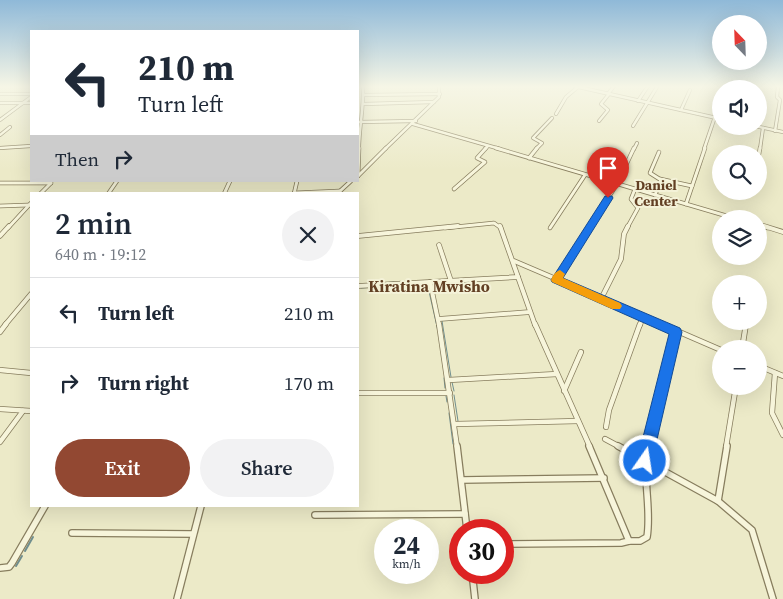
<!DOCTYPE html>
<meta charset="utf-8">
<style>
:root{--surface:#fff;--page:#f2f2f3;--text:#1f2937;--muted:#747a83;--line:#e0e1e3;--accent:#924832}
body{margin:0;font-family:"Source Serif 4",serif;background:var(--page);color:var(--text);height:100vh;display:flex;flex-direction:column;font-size:19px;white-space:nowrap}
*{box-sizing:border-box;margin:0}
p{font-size:16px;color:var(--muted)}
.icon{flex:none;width:28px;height:28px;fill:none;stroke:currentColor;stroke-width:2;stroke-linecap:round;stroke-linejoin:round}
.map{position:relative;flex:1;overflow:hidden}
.details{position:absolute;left:30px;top:192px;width:329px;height:315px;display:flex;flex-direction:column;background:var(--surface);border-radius:0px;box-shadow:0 5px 20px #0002}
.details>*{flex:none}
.guide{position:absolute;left:30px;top:30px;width:329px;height:152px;border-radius:0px;box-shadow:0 5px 20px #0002;background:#fff;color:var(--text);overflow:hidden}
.needle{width:32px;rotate:337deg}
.fabs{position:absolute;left:712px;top:15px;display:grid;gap:10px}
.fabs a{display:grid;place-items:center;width:55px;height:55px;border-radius:50%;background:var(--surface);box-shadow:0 5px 20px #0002;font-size:25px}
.speed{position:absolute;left:374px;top:519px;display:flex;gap:10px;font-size:25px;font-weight:700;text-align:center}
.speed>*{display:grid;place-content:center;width:65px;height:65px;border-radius:50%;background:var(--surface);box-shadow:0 5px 20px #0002;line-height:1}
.speed small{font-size:12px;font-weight:400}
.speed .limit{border:8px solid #d22;background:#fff;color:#111}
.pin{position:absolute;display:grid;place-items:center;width:42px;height:42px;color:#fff;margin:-51px -21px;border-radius:50% 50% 50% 0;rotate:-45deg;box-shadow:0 0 5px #0007}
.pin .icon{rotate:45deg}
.me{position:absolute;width:55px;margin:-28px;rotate:13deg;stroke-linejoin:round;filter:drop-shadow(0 0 4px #0008)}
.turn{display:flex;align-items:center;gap:18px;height:105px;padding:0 25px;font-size:22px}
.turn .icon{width:65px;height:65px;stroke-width:2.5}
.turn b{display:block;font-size:35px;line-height:42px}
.then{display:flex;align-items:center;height:48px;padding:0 25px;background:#0003;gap:10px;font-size:19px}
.round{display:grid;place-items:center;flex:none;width:52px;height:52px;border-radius:26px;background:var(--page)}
.headline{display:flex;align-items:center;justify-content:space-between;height:85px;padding:0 25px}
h1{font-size:30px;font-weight:600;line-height:38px}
.primary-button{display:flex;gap:10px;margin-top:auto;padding:10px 25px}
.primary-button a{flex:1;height:58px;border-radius:30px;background:var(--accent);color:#fff;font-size:20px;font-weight:600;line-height:58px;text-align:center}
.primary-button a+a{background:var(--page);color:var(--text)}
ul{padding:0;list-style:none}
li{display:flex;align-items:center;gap:15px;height:70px;padding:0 25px;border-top:1px solid var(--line)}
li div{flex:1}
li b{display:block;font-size:19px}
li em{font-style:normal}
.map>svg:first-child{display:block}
</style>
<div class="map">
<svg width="783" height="599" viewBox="0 0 783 599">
<rect width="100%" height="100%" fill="#eceac8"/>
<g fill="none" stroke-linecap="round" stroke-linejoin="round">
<g stroke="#708e8e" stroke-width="1">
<polyline points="373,283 380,283"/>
<polyline points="383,283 394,282"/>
<polyline points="390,286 424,284"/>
<polyline points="428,287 438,331"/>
<polyline points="361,288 376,287"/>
<polyline points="442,321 451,377"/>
<polyline points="444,378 445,388"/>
<polyline points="452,382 454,391"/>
<polyline points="454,395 458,421"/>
<polyline points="446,396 447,402"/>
<polyline points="449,413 453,444"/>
</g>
<g stroke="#708e8e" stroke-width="2">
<polyline points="25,551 33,537"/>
<polyline points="16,566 22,556"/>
</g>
<g stroke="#877d5e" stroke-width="4">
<g id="street-far4">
<polyline points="574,86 721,119"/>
<polyline points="725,86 725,89"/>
<polyline points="0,94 31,94"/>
<polyline points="608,94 614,86"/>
<polyline points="363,95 440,94"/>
<polyline points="638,101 648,86"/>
<polyline points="0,103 31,103"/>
<polyline points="364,104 434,102"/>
<polyline points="681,110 690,90"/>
<polyline points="556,114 566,97 578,87"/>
<polyline points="0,120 31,97"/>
<polyline points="599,121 608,110 601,104 609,94"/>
<polyline points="358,122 416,121"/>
<polyline points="413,124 500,149"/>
<polyline points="633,126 657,87"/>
<polyline points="755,126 783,132"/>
<polyline points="775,131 780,100 777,97 778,86"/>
<polyline points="0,135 10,127"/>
<polyline points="0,148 31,146"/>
<path d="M359 149C359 128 364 108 363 86"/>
<polyline points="385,149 439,97 439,86"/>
<polyline points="485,149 488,146"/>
<polyline points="536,149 542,143 533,138 552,118"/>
<polyline points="634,149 637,143"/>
<polyline points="704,149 721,99"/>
<polyline points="760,149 763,128"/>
</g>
</g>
<g stroke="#877d5e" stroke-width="4.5">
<g id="street-far3">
<polyline points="496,148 737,219"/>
<polyline points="759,154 760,148"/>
<polyline points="529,158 537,148"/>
<polyline points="358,176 386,148"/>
<polyline points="358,176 359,148"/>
<polyline points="660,179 692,186"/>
<polyline points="0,183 51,183"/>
<polyline points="454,189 485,162 477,158 486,148"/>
<polyline points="339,192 351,181"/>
<polyline points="294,193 340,191"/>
<polyline points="40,194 51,183"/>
<polyline points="108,194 117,181"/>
<polyline points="224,194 230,181"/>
<polyline points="294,194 297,181"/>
<polyline points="655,195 661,180 650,173 659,152"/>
<polyline points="686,204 705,148"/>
<polyline points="0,206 29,205"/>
<polyline points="759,225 768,228"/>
<polyline points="8,228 31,203"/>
<polyline points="445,228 494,223 501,228"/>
<polyline points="550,228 585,175"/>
<polyline points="589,228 617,184 634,148"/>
<polyline points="627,228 638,208 631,199 635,189"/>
</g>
</g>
<g stroke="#877d5e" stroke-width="5.5">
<g id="street-far2">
<polyline points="764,226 783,232"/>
<polyline points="0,236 9,226"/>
<polyline points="358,236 458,226"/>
<polyline points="439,245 451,281"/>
<polyline points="514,261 664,325"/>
<polyline points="518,277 535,325"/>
<polyline points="556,280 590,226"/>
<polyline points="430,282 439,325"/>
<polyline points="358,286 518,277 500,226"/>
<polyline points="601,299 621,259 624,234 628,226"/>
<polyline points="439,319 530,312"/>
<polyline points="5,325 31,294"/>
<polyline points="640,325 643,317"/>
<polyline points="746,325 747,321"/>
</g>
</g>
<g stroke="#877d5e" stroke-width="6">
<g id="street-far1">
<polyline points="439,324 457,447"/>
<polyline points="535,324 590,447"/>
<polyline points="661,324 721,350"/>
<polyline points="0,332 6,324"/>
<polyline points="742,349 746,324"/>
<polyline points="759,366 783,376"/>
<polyline points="0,370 31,373"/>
<polyline points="775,373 772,413 783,435"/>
<polyline points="449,380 557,374"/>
<polyline points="564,391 581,352"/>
<polyline points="358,393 450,393"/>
<polyline points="0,409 31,411"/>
<polyline points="456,424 578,421"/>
<polyline points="606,427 609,410 640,324"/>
<polyline points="605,439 620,447"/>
<polyline points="0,442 23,411"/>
<polyline points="648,447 676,332"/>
<polyline points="726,447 736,386"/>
</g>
</g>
<g stroke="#877d5e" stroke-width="8">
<g id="street">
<polyline points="457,446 467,530"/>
<polyline points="618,446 718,501 752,530 773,599"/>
<polyline points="462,480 604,478"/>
<polyline points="718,501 727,446"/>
<polyline points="315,515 465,514"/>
<polyline points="72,533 193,534"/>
<path d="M629 541H640L647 537C652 507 641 476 649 446"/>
<polyline points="502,544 621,543 629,541 589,446"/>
<polyline points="0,568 9,567 12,563 45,506"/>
<polyline points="472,572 475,599"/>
<polyline points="177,599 201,506"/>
</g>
</g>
<use href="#street-far4" stroke="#f7f5db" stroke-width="2.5"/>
<use href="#street-far3" stroke="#f7f5db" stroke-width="3"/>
<use href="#street-far2" stroke="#f7f5db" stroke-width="4"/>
<use href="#street-far1" stroke="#f7f5db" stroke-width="4.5"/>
<use href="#street" stroke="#f7f5db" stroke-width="5.5"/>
</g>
<linearGradient id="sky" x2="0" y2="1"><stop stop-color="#8fb9d8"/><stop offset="0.51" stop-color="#f6f6e6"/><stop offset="1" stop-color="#f6f6e6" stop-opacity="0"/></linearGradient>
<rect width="783" height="170" fill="url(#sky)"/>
<polygon fill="#1a73e8" stroke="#114b97" points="605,196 612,196 613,198 563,278 680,328 682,332 652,461 650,467 645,469 639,467 637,461 669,334 552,282 551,280"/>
<path fill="#f59e0b" d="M560 270 565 274 563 278 620 303 622 306 620 309H612L552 282 551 280C553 275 555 272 560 270Z"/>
<g text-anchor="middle" stroke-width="4" stroke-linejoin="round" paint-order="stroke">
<g font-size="14" font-weight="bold" fill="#623f23" stroke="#f4f2d8">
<text x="656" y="190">Daniel<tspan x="656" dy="16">Center</tspan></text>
</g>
<g font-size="16" font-weight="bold" fill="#623f23" stroke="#f4f2d8">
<text x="429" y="292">Kiratina Mwisho</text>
</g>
</g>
</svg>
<div class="fabs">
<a><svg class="needle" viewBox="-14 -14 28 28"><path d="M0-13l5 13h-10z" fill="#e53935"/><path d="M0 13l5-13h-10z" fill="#747a83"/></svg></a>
<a><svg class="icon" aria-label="sound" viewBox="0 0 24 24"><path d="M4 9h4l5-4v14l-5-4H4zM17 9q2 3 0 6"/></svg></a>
<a><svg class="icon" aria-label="search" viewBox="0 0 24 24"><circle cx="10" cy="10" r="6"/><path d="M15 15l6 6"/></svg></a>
<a><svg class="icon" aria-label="layers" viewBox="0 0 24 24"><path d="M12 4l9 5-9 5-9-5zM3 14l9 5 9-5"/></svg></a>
<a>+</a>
<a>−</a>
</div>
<div class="speed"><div>24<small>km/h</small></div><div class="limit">30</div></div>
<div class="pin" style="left:608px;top:198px;background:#d93025"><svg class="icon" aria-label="arrive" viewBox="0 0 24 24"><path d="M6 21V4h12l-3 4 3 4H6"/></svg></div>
<svg class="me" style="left:645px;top:461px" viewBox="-20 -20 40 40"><circle r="17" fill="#1a73e8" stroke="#fff" stroke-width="3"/><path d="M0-11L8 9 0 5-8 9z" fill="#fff"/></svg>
<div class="guide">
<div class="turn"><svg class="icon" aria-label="left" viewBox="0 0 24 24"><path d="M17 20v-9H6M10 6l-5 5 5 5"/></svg><div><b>210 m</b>Turn left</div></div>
<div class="then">Then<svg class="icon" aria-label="right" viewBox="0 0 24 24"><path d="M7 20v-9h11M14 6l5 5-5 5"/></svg></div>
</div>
<section class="details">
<div class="headline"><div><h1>2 min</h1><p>640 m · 19:12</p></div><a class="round"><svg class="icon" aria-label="close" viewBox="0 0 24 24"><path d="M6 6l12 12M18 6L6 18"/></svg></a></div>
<ul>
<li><svg class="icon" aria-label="left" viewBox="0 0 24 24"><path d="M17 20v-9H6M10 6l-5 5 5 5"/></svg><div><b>Turn left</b></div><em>210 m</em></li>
<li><svg class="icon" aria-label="right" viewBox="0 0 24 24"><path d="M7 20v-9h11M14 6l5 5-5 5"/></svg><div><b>Turn right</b></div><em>170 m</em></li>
</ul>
<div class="primary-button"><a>Exit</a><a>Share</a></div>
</section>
</div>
